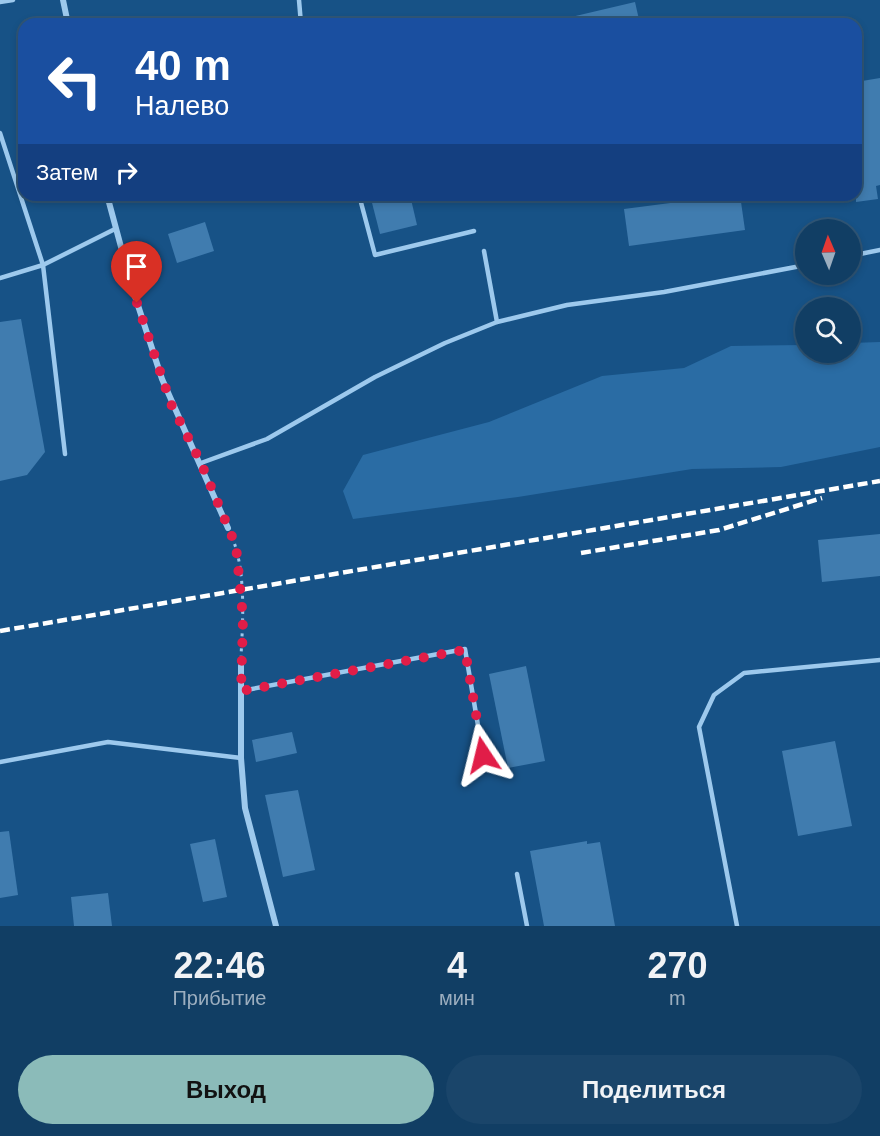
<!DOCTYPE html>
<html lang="ru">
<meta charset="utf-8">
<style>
:root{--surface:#113e64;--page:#1a456a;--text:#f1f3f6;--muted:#9caebf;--line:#305778;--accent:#8bbbb9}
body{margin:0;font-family:Helvetica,sans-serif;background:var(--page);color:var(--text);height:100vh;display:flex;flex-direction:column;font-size:22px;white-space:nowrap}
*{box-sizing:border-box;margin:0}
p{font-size:20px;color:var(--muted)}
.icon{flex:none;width:33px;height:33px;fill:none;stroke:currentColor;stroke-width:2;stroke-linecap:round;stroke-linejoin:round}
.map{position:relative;height:926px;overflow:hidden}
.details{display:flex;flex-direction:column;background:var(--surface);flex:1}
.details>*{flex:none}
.hud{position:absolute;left:18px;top:18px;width:844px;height:183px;border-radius:18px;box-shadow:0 3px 9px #0003,0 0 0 2px var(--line);background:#1a4fa0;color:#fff;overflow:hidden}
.needle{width:39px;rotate:358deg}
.controls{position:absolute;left:795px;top:219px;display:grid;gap:12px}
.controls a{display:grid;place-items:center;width:66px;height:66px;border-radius:50%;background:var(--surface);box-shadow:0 3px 9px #0003,0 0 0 2px var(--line);font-size:30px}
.pin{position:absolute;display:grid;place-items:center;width:51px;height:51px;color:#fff;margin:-62px -26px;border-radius:50% 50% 50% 0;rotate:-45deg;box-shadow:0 0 6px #0007}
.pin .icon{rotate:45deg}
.me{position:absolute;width:66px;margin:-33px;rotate:350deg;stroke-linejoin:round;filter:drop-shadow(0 0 4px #0008)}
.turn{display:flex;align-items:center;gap:21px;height:126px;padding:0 18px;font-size:27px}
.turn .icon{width:78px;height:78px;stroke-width:2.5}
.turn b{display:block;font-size:42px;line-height:51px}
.then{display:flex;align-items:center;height:57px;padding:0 18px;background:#0003;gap:12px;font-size:22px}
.eta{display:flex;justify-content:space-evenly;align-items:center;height:102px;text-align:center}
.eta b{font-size:36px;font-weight:800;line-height:42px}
.action{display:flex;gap:12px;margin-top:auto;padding:12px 18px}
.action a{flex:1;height:69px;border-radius:36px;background:var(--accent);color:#111;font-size:24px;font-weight:800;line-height:69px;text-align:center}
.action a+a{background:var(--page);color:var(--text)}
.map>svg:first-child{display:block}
</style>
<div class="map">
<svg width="880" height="926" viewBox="0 0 880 926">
<rect width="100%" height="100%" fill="#175286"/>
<polygon fill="#2a6ca4" points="880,342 880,447 781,467 692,469 518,497 353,519 343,491 363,455 489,422 602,376 684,368 731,346 805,345 806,352 850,352 851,343"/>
<g fill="#407caf">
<polygon points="635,2 640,24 567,24 567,18"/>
<polygon points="880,78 880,185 876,186 878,199 856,202 856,82"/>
<polygon points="370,195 410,195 417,225 380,234"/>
<polygon points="732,195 740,195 745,230 629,246 624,209"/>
<polygon points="205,222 214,251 177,263 168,234"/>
<polygon points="21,319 45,452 27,475 0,481 0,322"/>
<polygon points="880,534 880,576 822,582 818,540"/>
<polygon points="526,666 545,761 508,768 489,674"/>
<polygon points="292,732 297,753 256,762 252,740"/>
<polygon points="835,741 852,826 798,836 782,751"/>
<polygon points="298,790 315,870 283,877 265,795"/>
<polygon points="9,831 18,895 0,898 0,832"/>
<polygon points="215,839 227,897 203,902 190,844"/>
<polygon points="587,841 587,844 600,842 615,926 544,926 530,851"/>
<polygon points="108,893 112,926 74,926 71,897"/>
</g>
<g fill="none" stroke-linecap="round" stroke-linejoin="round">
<path stroke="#9dc9ed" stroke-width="3" stroke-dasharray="3 4.5" stroke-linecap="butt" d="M232 537C246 570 243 620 241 656"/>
<g stroke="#9dc9ed" stroke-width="4.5">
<polyline points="299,0 301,24"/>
<polyline points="0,2 13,0"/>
<polyline points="0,133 43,265 65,454"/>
<polyline points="359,195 375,255 474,231"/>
<polyline points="850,256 880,250"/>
<polyline points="0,278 43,265 115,229"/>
<polyline points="497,322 567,305 664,292 806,265"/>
<polyline points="201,463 267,439 375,377 445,343 497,322 484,251"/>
<polyline points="241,691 465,649 483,755"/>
<polyline points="0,762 108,742 241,758"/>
<polyline points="517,874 527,926"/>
<polyline points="737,926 699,727 714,695 744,673 880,660"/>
</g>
<g stroke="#9dc9ed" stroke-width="6">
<polyline points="63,0 68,24"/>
<polyline points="107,195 131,284 162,379 228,528"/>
<polyline points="241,666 241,758 245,808 276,926"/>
</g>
<g stroke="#fff" stroke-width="4.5" stroke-dasharray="10 4.5" stroke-linecap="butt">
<polyline points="581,553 719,530 822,498"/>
<polyline points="0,631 880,481"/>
</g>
</g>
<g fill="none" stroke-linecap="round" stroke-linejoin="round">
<polyline stroke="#e11d48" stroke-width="10" stroke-dasharray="0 18" points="137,303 171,404 201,463 236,546 243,618 241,691 465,650 483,755"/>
</g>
</svg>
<div class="controls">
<a><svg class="needle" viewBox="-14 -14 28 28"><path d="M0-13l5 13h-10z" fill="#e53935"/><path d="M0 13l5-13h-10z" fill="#9caebf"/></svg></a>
<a><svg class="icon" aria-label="search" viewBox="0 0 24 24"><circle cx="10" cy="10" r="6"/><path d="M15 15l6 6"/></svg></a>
</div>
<div class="pin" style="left:137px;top:303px;background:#d93025"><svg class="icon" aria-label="arrive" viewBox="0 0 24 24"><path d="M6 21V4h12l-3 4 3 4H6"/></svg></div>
<svg class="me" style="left:483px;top:755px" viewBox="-20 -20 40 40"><path d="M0-17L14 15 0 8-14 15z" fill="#e11d48" stroke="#fff" stroke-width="4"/></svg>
<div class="hud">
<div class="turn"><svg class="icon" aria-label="left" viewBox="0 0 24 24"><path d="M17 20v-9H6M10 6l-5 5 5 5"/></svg><div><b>40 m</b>Налево</div></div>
<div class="then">Затем<svg class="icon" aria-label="right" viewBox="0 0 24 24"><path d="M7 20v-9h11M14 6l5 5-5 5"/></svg></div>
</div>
</div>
<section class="details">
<div class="eta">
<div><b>22:46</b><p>Прибытие</p></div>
<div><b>4</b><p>мин</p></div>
<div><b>270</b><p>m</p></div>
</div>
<div class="action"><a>Выход</a><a>Поделиться</a></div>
</section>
